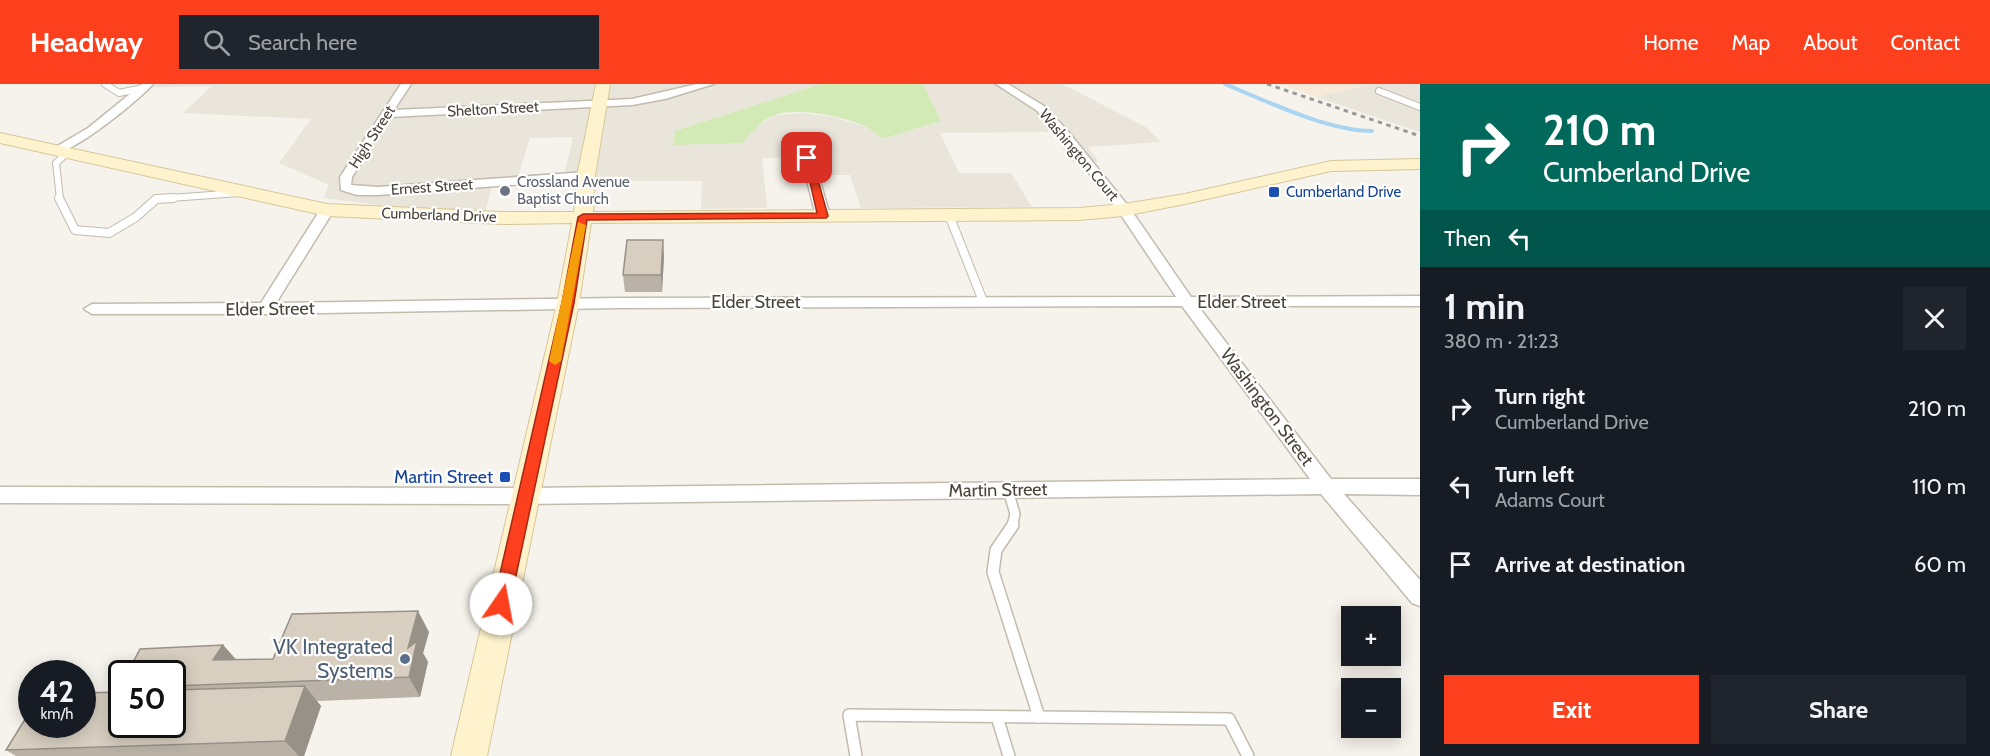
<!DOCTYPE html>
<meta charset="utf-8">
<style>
:root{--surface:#171b24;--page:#20242c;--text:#f1f3f6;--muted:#9ea1a6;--accent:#fc3f1d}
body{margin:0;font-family:Cabin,sans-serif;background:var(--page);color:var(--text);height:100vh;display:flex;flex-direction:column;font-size:22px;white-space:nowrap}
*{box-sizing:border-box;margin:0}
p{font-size:20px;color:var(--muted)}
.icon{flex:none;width:33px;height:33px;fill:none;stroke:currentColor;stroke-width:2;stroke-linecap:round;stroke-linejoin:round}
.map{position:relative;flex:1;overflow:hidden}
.panel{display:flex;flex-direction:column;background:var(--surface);width:570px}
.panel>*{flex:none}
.banner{background:#00695c;color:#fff;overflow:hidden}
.controls{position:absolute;left:1341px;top:522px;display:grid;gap:12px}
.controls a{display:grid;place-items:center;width:60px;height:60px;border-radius:0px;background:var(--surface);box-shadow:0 3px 15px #0003;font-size:30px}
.speed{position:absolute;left:18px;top:576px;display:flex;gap:12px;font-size:30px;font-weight:700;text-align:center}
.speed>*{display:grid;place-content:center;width:78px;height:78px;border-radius:50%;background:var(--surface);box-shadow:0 3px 15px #0003;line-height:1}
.speed small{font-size:15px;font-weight:400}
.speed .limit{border:3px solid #111;border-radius:9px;background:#fff;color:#111}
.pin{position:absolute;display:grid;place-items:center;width:51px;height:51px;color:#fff;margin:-26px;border-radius:12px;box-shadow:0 3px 9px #0006}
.me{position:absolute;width:66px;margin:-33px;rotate:12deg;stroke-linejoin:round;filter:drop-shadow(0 0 4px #0008)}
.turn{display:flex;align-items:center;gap:21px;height:126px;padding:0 24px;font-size:27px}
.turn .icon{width:78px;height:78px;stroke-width:2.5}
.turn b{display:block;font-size:42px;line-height:51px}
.then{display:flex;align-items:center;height:57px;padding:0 24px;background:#0003;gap:12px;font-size:22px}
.round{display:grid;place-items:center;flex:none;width:63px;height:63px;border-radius:0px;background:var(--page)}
.overview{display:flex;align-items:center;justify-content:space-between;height:102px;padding:0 24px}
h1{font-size:36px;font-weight:700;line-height:45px}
.primary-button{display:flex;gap:12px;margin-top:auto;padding:12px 24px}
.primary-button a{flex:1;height:69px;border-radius:0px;background:var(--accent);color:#fff;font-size:24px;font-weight:700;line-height:69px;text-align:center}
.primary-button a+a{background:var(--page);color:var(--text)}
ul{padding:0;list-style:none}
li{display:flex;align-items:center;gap:18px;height:78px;padding:0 24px}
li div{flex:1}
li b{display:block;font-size:22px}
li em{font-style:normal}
header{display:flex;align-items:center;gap:36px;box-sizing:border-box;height:84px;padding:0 30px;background:var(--accent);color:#fff}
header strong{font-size:28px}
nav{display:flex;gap:33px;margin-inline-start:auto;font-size:21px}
.search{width:420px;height:54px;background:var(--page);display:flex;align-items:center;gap:15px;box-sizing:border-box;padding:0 21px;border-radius:0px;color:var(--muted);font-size:22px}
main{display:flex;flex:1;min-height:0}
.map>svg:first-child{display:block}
</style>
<header>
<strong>Headway</strong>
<div class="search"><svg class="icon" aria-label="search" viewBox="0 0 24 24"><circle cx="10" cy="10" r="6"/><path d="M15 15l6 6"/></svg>Search here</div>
<nav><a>Home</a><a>Map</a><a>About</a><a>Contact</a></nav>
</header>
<main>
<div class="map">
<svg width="1420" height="672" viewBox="0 0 1420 672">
<rect width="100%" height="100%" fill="#f6f3ec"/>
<g fill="#eae5da">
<polygon points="141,0 821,0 675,47 674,61 752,46 775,31 803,29 833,33 867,43 884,55 941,37 923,0 1062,0 1146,43 1161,58 1088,63 1099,78 1073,78 1051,48 940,49 959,89 1011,89 1032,123 861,124 850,91 821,91 816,73 762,74 767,124 701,125 702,97 607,97 565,88 573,53 530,54 518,92 494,94 485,129 395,123 323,114 329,101 279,79 311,35 183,29 212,2 136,4"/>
<polygon points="1372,0 1420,0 1420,48 1316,13"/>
</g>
<polygon fill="#f7ead8" points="1280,0 1372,0 1316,13"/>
<path fill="#d2eab5" d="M821 0H923L941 37 883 55C878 52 873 47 868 44 848 33 796 23 775 31 762 36 751 48 743 59L673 61 675 47Z"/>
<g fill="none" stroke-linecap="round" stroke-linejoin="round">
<path stroke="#a9d4f2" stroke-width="4" d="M1225 0C1266 17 1328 47 1372 47"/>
<g stroke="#c2bbae" stroke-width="8">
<g id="lane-far3">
<polyline points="105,0 119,9 143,4"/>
<polyline points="1379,7 1420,23"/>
<polyline points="60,115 56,79 68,68"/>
<polyline points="156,115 239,109"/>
</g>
</g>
<g stroke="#c2bbae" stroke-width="10">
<g id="lane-far2">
<polyline points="59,114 75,146 109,149 136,133 156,115 173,114"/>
<polyline points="949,131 983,217"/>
</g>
</g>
<g stroke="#c2bbae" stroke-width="12">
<polyline id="lane-far1" points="1008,406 1015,430 1012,442"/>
</g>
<g stroke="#c2bbae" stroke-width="14">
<g id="lane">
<polyline points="1013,441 996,466 993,488 1039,633"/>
<polyline points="997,633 1009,672"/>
<polyline points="856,672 849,631 1229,635 1248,672"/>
</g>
</g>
<g stroke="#c2bbae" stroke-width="3">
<g id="street">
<path d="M142 0H153C140 15 71 72 54 68V64L88 44Z"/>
<polygon points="401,0 411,0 394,26 632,15 697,0 714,0 665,15 632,21 390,33 352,93 351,101 378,103 586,88 590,89 592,92 590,95 378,111 357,111 341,106 340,93"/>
<polygon points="996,0 1008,0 1044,22 1066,45 1129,123 1191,213 1420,212 1420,222 1198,222 1331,395 1420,395 1420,411 1344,410 1420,496 1420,522 1412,519 1321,410 525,420 0,419 0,403 525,404 1310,395 1182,222 619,224 265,230 92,230 84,225 92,220 261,219 320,126 327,122 334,126 276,219 619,214 1176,213 1119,128 1058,49 1036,26"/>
<polygon points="815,53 821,56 812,69 830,132 823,136 816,132 800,69 807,56"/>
</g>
</g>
<g stroke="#d6c79b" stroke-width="2">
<polygon id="secondary" points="596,0 610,0 595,92 593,128 1079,124 1124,120 1185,110 1331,77 1420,75 1420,85 1331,87 1185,120 1124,132 1079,136 591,139 579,219 487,672 451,672 557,219 572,139 503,140 327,132 0,59 0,49 327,120 503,128 574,128 577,92"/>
</g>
<use href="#lane-far3" stroke="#fff" stroke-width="6"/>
<use href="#lane-far2" stroke="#fff" stroke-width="8"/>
<use href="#lane-far1" stroke="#fff" stroke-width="9"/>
<use href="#lane" stroke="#fff" stroke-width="11"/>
<use href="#street" fill="#fff" fill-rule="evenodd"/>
<use href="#secondary" fill="#fff3cd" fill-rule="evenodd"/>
<polyline stroke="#9a9a9a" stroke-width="3" stroke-dasharray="4.5 4.5" stroke-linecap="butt" points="1267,0 1420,52"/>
</g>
<g fill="#bab2a6">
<polygon points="664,172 662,208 625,208 623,191"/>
<polygon points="429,548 423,569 428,578 420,613 317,617 321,622 304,672 16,672 6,666 172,640 172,590 223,561 236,576 273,575"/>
</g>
<g fill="#979187">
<polygon points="663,156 664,172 662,208 661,191"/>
<polygon points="418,527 429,548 423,569 428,578 420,613 409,593 408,564"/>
<polygon points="223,561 242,582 213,576"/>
<polygon points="305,602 321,622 304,672 299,672 285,657"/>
</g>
<g fill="#d8cfc1" stroke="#979187" stroke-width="1.5">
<polygon points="627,156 663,156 661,191 623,191"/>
<polygon points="418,527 408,564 417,557 409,593 172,602 172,590 127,590 140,565 223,561 213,576 273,575 292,530"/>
<polygon points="305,602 285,657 6,666 32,624 32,640 82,640 82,609 122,608 122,640 172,640 172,606"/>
</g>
<polygon fill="#fc3f1d" stroke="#a42913" stroke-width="1.5" points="804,72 812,74 828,132 826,134 587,136 574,219 510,520 507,526 501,528 495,526 493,520 562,219 578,133 583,130 817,129"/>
<polygon fill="#f59e0b" points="578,138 586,141 561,277 555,281 549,277"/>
<circle fill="#6b7280" stroke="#fff" stroke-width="2" cx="505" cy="107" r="6"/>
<g fill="#1a4fb4" stroke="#fff" stroke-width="2">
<rect x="1268" y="102" width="12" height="12" rx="3"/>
<rect x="499" y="387" width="12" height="12" rx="3"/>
</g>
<circle fill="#5c6f8a" stroke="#fff" stroke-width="2" cx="405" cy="575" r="6"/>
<g text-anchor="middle" stroke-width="4.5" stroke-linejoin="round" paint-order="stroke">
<g font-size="15" fill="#4b4439" stroke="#fff">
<text transform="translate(493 25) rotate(-3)" y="5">Shelton Street</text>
<text transform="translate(372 53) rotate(-57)" y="5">High Street</text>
<text transform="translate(1079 71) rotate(50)" y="5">Washington Court</text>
<text transform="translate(432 103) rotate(-4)" y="5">Ernest Street</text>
<text transform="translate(439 131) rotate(2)" y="5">Cumberland Drive</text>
</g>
<g font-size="15" fill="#5b616d" stroke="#fff" text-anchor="start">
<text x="517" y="103">Crossland Avenue<tspan x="517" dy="17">Baptist Church</tspan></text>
</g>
<g font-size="15" fill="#164399" stroke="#fff" text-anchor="start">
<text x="1286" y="113">Cumberland Drive</text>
</g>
<g font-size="18" fill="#4b4439" stroke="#fff">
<text x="756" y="224">Elder Street</text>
<text x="1242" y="224">Elder Street</text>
<text transform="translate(270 225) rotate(-1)" y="6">Elder Street</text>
<text transform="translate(1267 323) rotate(53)" y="6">Washington Street</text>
<text transform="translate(998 406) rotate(-1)" y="6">Martin Street</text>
</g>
<g font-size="18" fill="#164399" stroke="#fff" text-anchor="end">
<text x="493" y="399">Martin Street</text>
</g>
<g font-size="21" fill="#4e5e75" stroke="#fff" text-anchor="end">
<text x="393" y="570">VK Integrated<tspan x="393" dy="24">Systems</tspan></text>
</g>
</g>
</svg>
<div class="controls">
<a>+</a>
<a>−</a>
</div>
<div class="speed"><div>42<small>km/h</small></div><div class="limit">50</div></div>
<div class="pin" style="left:807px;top:74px;background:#d93025"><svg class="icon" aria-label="arrive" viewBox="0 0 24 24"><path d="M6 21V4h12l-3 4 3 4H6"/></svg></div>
<svg class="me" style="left:501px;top:520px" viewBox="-20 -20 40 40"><circle r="19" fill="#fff"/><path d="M0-13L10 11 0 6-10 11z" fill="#fc3f1d"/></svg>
</div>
<section class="panel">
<div class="banner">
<div class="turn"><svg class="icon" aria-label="right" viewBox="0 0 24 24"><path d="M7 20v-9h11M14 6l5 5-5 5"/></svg><div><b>210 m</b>Cumberland Drive</div></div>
<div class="then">Then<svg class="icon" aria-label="left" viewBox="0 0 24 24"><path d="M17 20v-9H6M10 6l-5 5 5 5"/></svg></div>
</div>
<div class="overview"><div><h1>1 min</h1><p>380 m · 21:23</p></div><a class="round"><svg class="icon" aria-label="close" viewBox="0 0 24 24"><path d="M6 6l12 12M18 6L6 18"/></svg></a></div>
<ul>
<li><svg class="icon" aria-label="right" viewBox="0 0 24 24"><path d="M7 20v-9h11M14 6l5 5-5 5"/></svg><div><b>Turn right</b><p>Cumberland Drive</p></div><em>210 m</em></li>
<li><svg class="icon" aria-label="left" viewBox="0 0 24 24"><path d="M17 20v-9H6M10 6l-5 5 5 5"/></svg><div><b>Turn left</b><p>Adams Court</p></div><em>110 m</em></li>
<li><svg class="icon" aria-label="arrive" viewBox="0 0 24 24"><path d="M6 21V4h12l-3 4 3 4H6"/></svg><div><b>Arrive at destination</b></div><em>60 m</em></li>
</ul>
<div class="primary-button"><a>Exit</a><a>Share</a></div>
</section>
</main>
